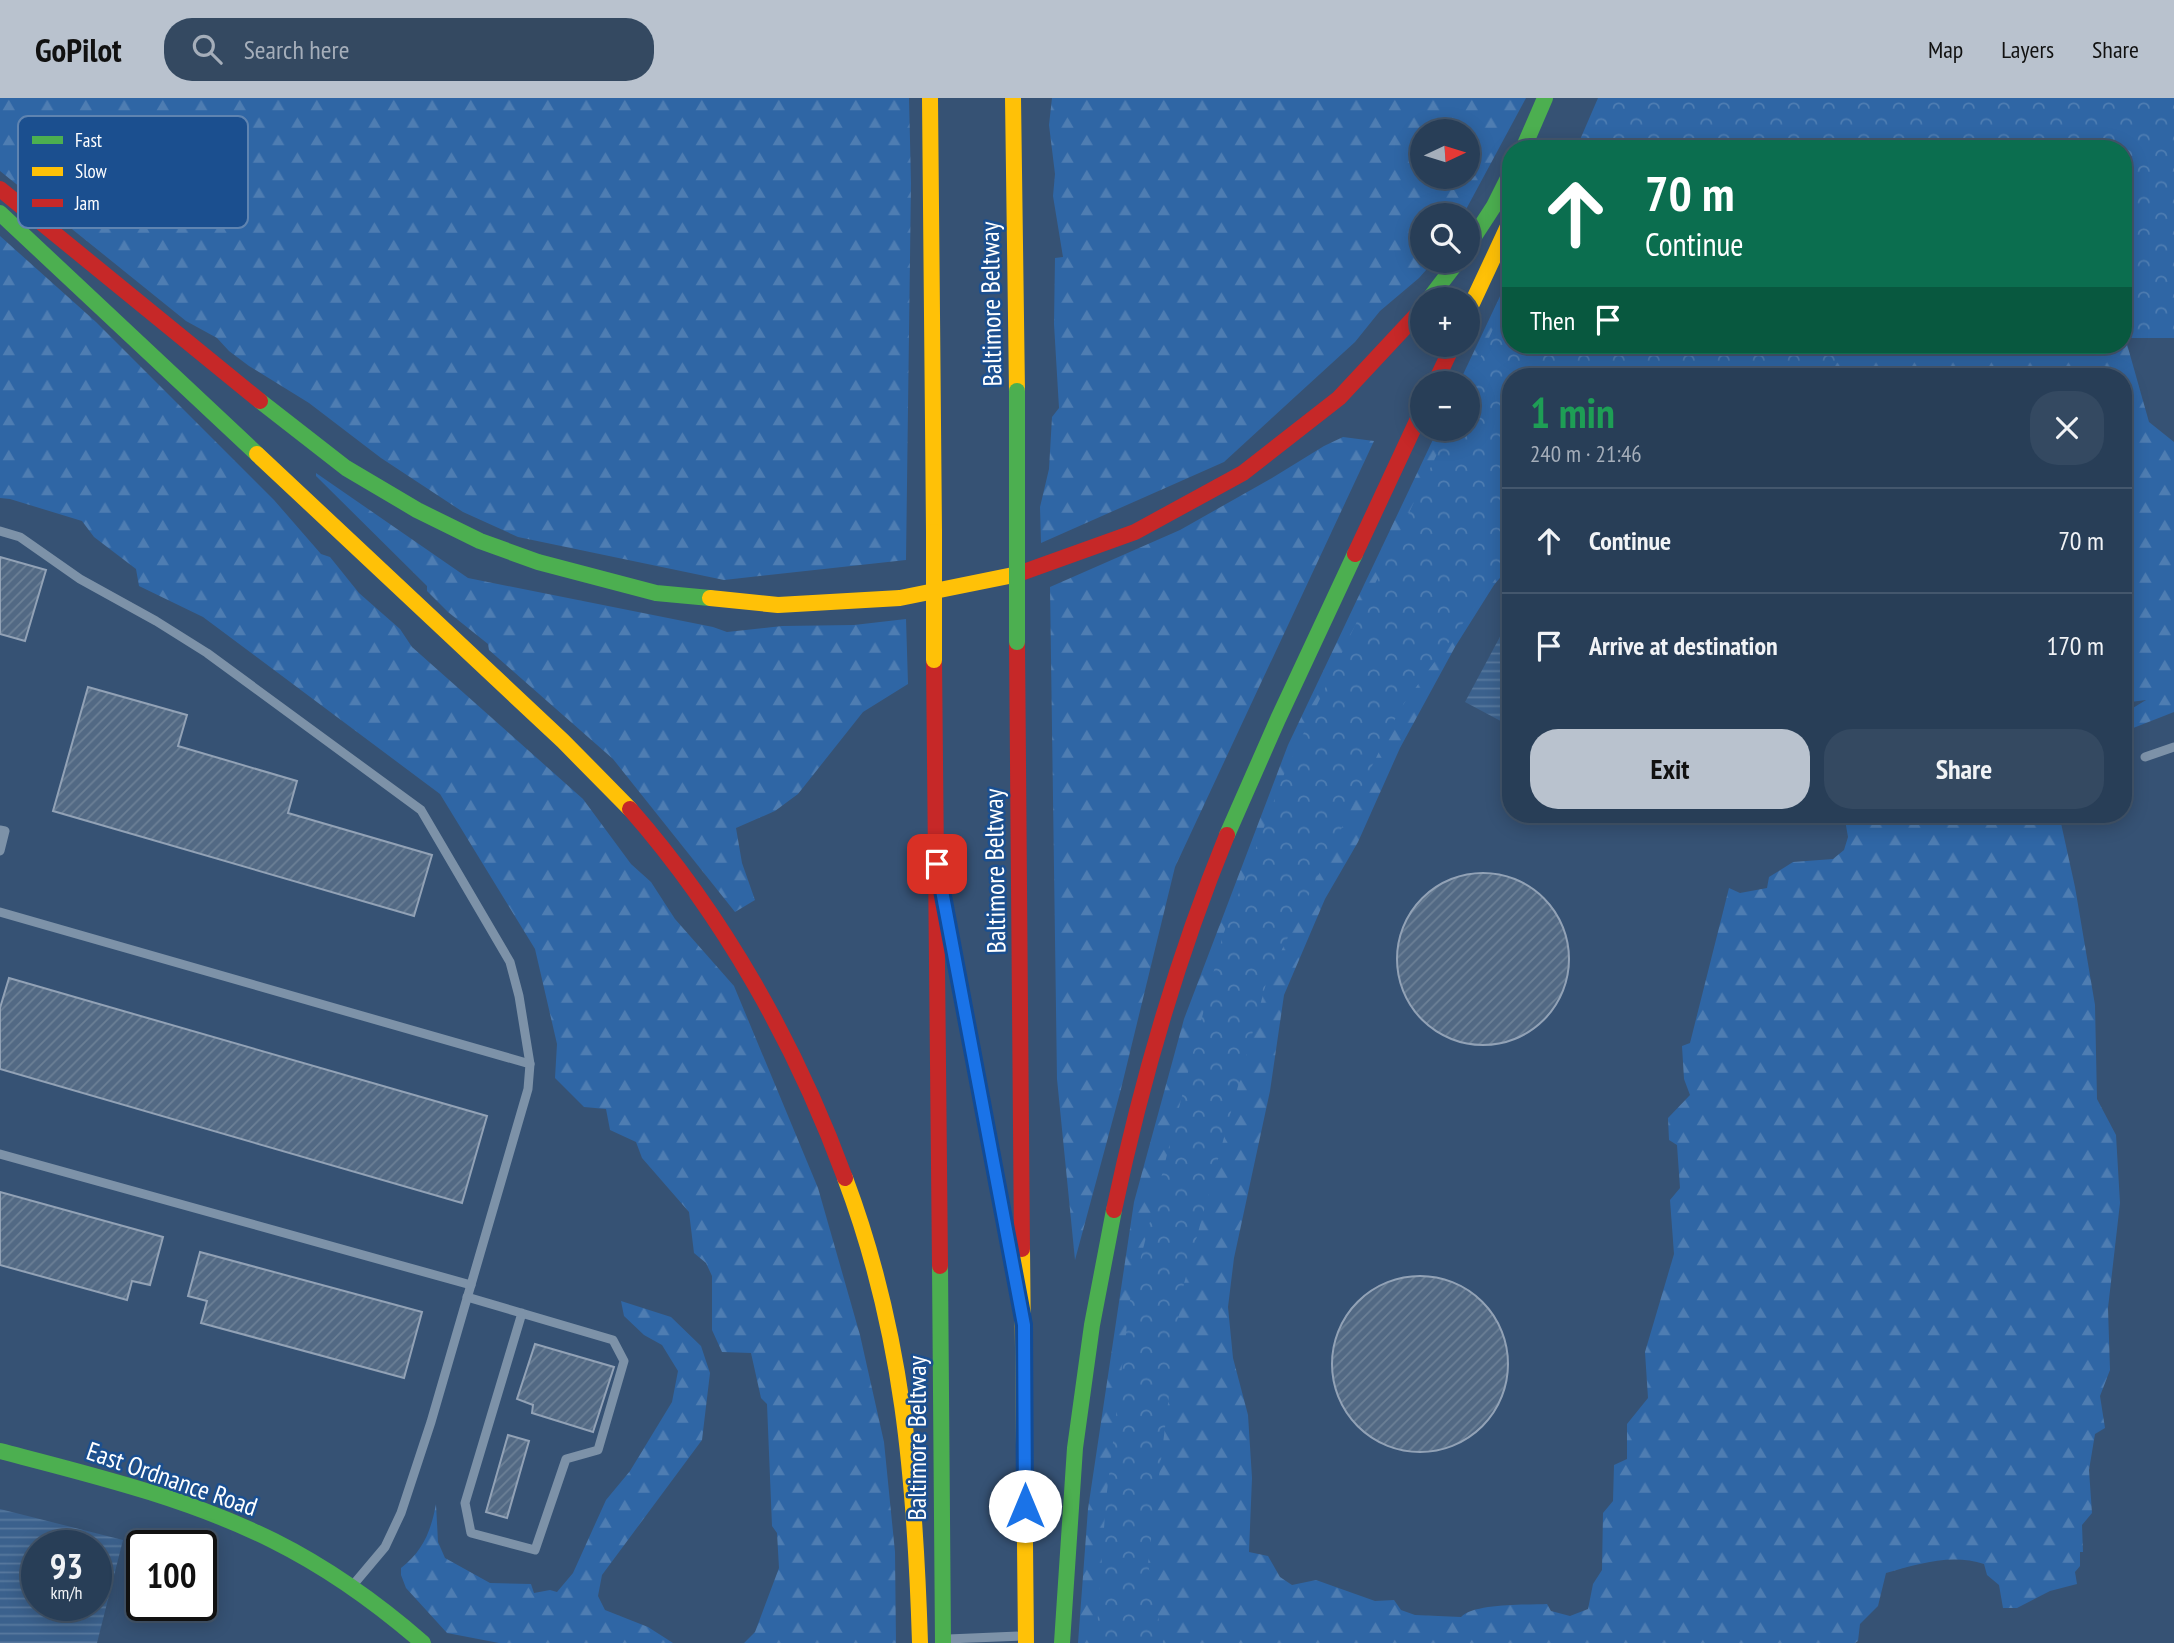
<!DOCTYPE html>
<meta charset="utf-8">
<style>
:root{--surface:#283e57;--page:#344961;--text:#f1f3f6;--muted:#a5aeba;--line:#44576d;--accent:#b9c2ce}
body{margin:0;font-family:"PT Sans Narrow",sans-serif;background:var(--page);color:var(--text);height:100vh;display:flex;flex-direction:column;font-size:26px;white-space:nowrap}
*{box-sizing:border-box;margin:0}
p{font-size:23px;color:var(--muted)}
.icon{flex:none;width:38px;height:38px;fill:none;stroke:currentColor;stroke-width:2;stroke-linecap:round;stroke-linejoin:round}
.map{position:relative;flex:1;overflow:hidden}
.drawer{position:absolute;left:1502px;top:270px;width:630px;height:455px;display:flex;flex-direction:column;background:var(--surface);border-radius:28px;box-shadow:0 4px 18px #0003,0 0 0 2px var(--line)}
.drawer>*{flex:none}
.top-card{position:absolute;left:1502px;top:42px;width:630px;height:214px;border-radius:28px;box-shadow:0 4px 18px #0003,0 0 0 2px var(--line);background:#0b6e4f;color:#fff;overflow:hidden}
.needle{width:46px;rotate:86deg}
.fabs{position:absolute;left:1410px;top:21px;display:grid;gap:14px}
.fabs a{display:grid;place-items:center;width:70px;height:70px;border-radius:50%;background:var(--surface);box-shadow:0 4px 18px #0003,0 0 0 2px var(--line);font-size:35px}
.speed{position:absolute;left:21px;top:1432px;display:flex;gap:14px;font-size:35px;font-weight:700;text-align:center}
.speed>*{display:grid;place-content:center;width:91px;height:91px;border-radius:50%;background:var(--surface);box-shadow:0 4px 18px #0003,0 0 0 2px var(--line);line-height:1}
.speed small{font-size:18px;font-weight:400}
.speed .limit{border:4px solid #111;border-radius:10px;background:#fff;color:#111}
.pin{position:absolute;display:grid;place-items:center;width:60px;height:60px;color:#fff;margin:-30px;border-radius:14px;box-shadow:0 4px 10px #0006}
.me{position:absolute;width:77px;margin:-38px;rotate:0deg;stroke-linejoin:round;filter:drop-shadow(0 0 5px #0008)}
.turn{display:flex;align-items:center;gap:24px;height:147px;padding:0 28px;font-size:32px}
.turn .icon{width:91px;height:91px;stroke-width:2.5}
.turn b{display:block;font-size:49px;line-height:60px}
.then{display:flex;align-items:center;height:66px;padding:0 28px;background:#0003;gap:14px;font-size:26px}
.round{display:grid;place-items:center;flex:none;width:74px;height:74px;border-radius:28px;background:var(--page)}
.head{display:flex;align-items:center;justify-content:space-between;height:119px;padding:0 28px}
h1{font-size:42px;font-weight:700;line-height:52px;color:#1e9e55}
.button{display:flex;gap:14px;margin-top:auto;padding:14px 28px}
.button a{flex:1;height:80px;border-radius:28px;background:var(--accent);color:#111;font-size:28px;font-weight:700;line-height:80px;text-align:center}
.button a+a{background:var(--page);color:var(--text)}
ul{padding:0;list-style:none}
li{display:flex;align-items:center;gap:21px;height:105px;padding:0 28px;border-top:2px solid var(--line)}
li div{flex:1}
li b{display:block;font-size:26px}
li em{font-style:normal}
header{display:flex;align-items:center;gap:42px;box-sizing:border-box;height:98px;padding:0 35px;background:var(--accent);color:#111}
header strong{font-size:33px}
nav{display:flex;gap:38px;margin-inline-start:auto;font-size:24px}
.search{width:490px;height:63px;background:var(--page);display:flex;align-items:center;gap:18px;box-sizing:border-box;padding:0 24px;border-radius:28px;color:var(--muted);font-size:26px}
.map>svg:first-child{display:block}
</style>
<header>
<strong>GoPilot</strong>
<div class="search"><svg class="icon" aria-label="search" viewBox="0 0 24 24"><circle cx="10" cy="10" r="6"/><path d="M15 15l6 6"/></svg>Search here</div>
<nav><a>Map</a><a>Layers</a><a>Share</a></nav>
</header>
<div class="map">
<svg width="2174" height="1545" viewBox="0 0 2174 1545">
<defs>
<pattern id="forest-firs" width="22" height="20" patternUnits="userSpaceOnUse" patternTransform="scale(1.75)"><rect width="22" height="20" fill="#2f66a5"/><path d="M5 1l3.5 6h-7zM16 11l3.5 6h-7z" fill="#4e7db2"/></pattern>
<pattern id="park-crowns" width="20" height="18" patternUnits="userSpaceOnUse" patternTransform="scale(1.75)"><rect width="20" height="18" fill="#2f66a5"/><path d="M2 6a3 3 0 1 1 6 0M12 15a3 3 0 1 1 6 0" fill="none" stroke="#4e7db2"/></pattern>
<pattern id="water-rules" width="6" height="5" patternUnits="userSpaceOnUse" patternTransform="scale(1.75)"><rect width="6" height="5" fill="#3b618d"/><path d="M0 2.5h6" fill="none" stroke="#58799e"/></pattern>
<pattern id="building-hatch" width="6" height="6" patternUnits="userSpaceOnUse" patternTransform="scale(1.75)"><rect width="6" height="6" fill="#526984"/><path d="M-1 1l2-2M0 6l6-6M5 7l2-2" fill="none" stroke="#6c8096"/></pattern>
</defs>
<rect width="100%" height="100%" fill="#365274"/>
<g fill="url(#forest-firs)" fill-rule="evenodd">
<polygon points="0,0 909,0 911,85 906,462 724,482 518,439 463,414 381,360 309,305 249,268 229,253 217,240 186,223 0,73"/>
<path d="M1052 0H1526L1463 117H1423V163H1434L1419 180 1380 213 1355 244 1224 364 1041 445 1040 409 1049 371 1052 319 1059 310 1054 226 1055 160 1063 159 1053 98 1055 76 1049 27ZM1468 33V79H1423V33Z"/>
<polygon points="0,138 96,224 274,402 321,456 330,459 359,495 400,531 412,549 583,701 631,766 651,784 675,821 734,888 818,1090 860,1237 884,1344 895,1454 896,1545 744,1545 755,1534 779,1470 777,1435 772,1428 767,1306 761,1300 751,1255 722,1254 712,1232 712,1178 706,1165 694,1155 689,1114 642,1060 636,1044 610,1032 606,1011 584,1009 555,980 557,946 535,851 440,696 203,519 139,488 136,471 94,439 82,423 10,401 0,400"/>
<path d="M1510 177V247H2123V232L2149 324 2174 344V614L2123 634V616L2146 602 2123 605V278H1510V468L1494 487 1455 549 1400 650 1358 744 1325 801 1284 897 1270 993 1234 1160 1228 1209 1233 1260 1248 1317 1252 1380 1249 1454 1268 1458 1280 1479 1292 1487 1316 1482 1375 1503 1394 1502 1401 1512 1415 1517 1461 1519C1474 1505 1527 1507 1547 1506L1551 1513 1570 1518 1588 1511 1593 1486 1602 1472 1603 1415 1613 1403 1614 1367 1627 1361V1326L1648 1300 1645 1254 1674 1156 1670 1102 1680 1090 1677 1047 1669 1042 1668 1020 1690 997 1684 981 1682 948 1690 945 1729 790 1740 795 1767 790 1769 779 1793 764 1833 761 1844 752 1848 739 1844 716H2059L2075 789 2095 907 2097 1001 2116 1037 2120 1105 2108 1210 2110 1272 2100 1298 2105 1330 2095 1336 2089 1372 2092 1415 2082 1427 2083 1454H2080V1468L2075 1474 2077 1486 2050 1493 2017 1510H2003L1999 1487 1987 1477 1984 1466C1952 1455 1917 1466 1886 1475L1878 1508 1860 1526 1858 1543 1855 1545H1078L1088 1411 1134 1104 1184 921 1288 647 1438 331H1468V285H1459Z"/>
<polygon points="1343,339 1374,343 1175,769 1121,991 1075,1162 1057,981 1050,489 1180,432 1272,380 1324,348"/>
<polygon points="316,375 468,480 713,529 727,534 782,528 854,527 906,521 908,586 863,614 798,696 775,713 736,730 742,765 755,802 735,814 613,661 489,552 488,546 448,514 427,493 427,488 316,378"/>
<path d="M621 1203 671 1219 701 1248 710 1275 702 1342 602 1477 598 1498 605 1512 648 1529 673 1545H499L447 1535 406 1490 401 1477V1470C423 1453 431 1433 436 1406L438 1444 445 1460 490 1485 531 1486 534 1495 550 1492 557 1494 573 1475 606 1402 630 1373 672 1304 678 1273 662 1247 644 1237 624 1218Z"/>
</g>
<g fill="url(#park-crowns)">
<polygon points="1598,0 2174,0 2174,240 2123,240 2123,51 1576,51"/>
<polygon points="1510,193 1510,247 1973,247 1870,254 1795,278 1510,278 1510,465 1499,476 1400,611 1267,882 1182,1193 1148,1466 1163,1545 1096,1545 1106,1402 1130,1202 1223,837 1285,674 1449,331 1468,331 1468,287"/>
</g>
<g fill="url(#water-rules)" fill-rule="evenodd">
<polygon points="1510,520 1510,628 1465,604"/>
<path d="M0 1411 123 1442 97 1545H0ZM37 1447H96V1507H37Z"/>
</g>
<g fill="url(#building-hatch)" stroke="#92a2b6" stroke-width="2">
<polygon points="0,459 46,472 25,543 0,536"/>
<polygon points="88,589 187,617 178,648 297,683 288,715 432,757 414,818 53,713"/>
<circle cx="1483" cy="861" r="86"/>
<polygon points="9,880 487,1018 462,1105 0,971 0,910"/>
<polygon points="0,1094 163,1139 150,1187 132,1183 127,1202 0,1167"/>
<polygon points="200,1154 422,1214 404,1280 201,1225 207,1203 188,1198"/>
<circle cx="1420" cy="1266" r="88"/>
<polygon points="535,1246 614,1269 593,1334 532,1315 533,1307 517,1301"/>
<polygon points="508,1337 529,1343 507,1420 486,1414"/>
</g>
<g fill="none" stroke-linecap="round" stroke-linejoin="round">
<g stroke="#7d92a8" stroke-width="9">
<polyline points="0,433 20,439 80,481 156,523 207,555 421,712 510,864 519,898 530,966 528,991 431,1324 401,1415 385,1449 353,1487"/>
<polyline points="2145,659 2174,649"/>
<polyline points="0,732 5,733 0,753"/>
<polyline points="0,814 530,966"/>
<polyline points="951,843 1008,1142"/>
<polyline points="0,1056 471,1187"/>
<polyline points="467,1199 613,1242 624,1263 598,1352 566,1361 535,1452 471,1435 465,1405 522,1215"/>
<polyline points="948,1541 1021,1538"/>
</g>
<g stroke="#4caf50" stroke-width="16">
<polyline points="1523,51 1545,0"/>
<polyline points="0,115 257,356"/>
<polyline points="1468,148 1494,108 1510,76"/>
<polyline points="1429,201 1458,163"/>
<polyline points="260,303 346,370 417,412 480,443 538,464 656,495 710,500"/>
<polyline points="1227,737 1278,621 1355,456"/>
<polyline points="940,1168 943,1545"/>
<path d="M0 1353C92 1377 188 1400 274 1443 328 1470 377 1505 423 1545"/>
<polyline points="1062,1545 1075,1350 1092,1227 1114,1112"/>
</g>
<g stroke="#ffc107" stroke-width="16">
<polyline points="930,0 934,434"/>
<polyline points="1013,0 1017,293"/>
<polyline points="1468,214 1510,124"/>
<polyline points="257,356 563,643 630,711"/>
<polyline points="710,500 778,507 900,500 1018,476"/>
<path d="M845 1080C903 1234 915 1382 920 1545"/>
<polyline points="1022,1151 1026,1545"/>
</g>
<g stroke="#c62828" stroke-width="16">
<polyline points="0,91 260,303"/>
<polyline points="1435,285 1453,247"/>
<polyline points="1355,456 1423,310"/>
<polyline points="1018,476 1135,434 1243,375 1339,300 1423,210"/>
<polyline points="1017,544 1022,1151"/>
<polyline points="934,562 940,1168"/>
<path d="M630 711C724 818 796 947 845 1080"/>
<path d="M1114 1112C1141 985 1178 857 1227 737"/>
</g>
<polyline stroke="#4caf50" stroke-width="16" points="1017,293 1017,544"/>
<polyline stroke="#ffc107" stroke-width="16" points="934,434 934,562"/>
</g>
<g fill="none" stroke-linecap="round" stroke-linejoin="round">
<g stroke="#114b97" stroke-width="18">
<polyline id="route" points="937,766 1024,1227 1025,1408"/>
</g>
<use href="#route" stroke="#1a73e8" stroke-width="12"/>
</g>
<g text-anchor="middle" stroke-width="5" stroke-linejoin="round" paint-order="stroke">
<g font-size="26" fill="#fff" stroke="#1b4f8f">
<text transform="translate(991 206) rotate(-91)" y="9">Baltimore Beltway</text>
<text transform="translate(995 773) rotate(-91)" y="9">Baltimore Beltway</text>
<text transform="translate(917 1340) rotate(-90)" y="9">Baltimore Beltway</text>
<text transform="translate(172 1381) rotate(19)" y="9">East Ordnance Road</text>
</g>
</g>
<rect x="18" y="18" width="230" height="112" rx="10" fill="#1b4f8f" stroke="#5f84b1" stroke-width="2"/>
<rect x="32" y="38" width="31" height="8" fill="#4caf50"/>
<rect x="32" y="69" width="31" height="9" fill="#ffc107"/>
<rect x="32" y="101" width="31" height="8" fill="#c62828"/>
<g font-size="19" fill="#fff">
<text x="75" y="49">Fast</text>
<text x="75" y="80">Slow</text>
<text x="75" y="112">Jam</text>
</g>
</svg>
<div class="fabs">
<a><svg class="needle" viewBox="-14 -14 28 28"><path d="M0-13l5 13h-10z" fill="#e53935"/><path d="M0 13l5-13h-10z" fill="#a5aeba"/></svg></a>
<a><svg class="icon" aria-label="search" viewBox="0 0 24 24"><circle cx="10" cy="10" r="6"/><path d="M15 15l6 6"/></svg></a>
<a>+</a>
<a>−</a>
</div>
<div class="speed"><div>93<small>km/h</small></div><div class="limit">100</div></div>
<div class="pin" style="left:937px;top:766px;background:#d93025"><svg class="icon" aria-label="arrive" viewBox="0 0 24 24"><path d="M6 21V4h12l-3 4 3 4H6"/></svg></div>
<svg class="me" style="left:1025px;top:1408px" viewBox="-20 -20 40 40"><circle r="19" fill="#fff"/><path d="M0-13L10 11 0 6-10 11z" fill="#1a73e8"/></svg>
<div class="top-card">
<div class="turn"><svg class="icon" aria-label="ahead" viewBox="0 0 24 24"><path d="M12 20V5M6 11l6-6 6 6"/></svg><div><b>70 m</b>Continue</div></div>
<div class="then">Then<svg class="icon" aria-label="arrive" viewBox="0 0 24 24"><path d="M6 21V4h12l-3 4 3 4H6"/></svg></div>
</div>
<section class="drawer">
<div class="head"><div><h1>1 min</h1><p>240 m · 21:46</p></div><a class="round"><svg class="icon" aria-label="close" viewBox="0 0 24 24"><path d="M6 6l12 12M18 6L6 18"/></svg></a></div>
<ul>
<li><svg class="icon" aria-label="ahead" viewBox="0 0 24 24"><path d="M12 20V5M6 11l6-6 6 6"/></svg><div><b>Continue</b></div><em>70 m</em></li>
<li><svg class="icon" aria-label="arrive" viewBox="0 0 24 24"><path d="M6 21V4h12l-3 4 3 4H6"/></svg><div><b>Arrive at destination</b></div><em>170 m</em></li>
</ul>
<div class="button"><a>Exit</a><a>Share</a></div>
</section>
</div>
